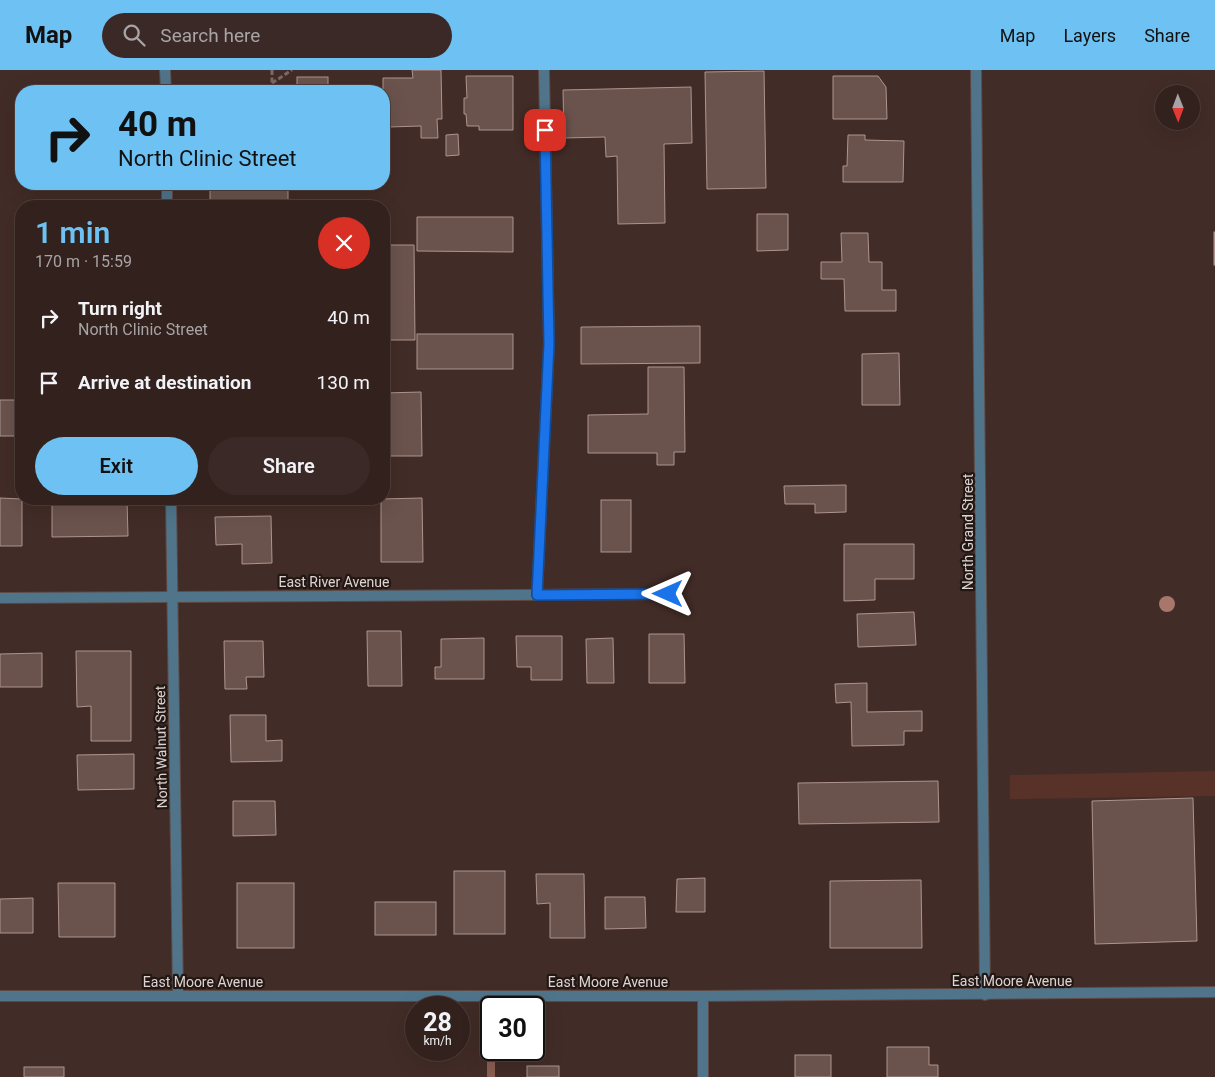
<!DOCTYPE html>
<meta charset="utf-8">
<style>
:root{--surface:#32211d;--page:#3a2926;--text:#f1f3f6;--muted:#a8a3a4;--line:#4d3e3b;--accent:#6dc2f3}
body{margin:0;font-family:Roboto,sans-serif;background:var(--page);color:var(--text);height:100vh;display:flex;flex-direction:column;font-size:19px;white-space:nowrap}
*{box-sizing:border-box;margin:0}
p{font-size:16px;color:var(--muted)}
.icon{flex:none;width:28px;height:28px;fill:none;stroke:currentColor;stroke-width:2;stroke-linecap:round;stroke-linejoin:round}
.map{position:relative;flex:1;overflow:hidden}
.drawer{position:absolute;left:15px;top:130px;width:375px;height:305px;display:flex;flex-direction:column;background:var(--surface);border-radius:20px;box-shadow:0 5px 20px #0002,0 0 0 1px var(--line)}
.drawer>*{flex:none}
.top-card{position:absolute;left:15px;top:15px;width:375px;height:105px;border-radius:20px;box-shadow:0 5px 20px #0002,0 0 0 1px var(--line);background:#6dc2f3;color:#111;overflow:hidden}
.needle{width:32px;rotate:179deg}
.tools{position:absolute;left:1155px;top:15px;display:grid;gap:10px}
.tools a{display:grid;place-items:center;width:45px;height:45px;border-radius:50%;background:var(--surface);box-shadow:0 5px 20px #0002,0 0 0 1px var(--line);font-size:25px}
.speed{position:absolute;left:405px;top:926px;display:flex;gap:10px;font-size:25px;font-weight:700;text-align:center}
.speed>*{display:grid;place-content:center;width:65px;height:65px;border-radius:50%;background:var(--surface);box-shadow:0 5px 20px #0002,0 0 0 1px var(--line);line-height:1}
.speed small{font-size:12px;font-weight:400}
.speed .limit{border:2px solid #111;border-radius:8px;background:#fff;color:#111}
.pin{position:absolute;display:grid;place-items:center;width:42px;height:42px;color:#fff;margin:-21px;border-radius:10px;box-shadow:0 2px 8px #0006}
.me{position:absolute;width:55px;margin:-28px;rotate:270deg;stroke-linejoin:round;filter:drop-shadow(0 0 4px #0008)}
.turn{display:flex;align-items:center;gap:18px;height:105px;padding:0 20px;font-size:22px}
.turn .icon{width:65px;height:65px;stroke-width:2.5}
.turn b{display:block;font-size:35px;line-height:42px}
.round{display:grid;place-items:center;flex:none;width:52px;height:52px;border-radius:26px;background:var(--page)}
.headline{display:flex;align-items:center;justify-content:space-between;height:85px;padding:0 20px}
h1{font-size:30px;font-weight:600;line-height:38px;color:var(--accent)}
.primary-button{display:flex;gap:10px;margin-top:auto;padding:10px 20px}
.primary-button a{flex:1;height:58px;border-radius:30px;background:var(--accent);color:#111;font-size:20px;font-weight:600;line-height:58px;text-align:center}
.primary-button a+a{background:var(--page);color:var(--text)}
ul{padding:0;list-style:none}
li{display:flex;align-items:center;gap:15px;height:65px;padding:0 20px}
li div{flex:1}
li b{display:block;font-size:19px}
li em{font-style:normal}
header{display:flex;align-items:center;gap:30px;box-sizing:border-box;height:70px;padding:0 25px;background:var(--accent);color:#111}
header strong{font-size:24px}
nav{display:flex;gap:28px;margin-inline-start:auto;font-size:18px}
.search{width:350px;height:45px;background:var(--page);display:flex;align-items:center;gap:12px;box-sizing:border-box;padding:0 18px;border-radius:28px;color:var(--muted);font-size:19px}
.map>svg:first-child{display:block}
</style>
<header>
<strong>Map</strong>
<div class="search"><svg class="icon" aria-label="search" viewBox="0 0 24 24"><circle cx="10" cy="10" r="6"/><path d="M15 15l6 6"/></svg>Search here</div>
<nav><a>Map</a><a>Layers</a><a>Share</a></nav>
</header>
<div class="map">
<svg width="1215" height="1007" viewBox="0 0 1215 1007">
<rect width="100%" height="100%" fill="#422c27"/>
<polygon fill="#583229" points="1215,701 1215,726 1010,729 1010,705"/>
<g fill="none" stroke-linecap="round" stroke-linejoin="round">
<polyline stroke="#8a5e53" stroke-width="8" points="491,1007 491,947"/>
</g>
<g fill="#6b534d" stroke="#ae948d">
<polygon points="412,0 441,0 442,49 437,49 438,68 421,68 421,56 389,57 388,38 384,38 384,21 380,21 383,20 383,8 413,8"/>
<polygon points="764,1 766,118 707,119 705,2"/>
<polygon points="466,6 513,6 513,60 479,60 479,56 467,56 466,44 464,44 464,28 467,28"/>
<polygon points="833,6 878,6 886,17 887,49 833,49"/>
<rect x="297" y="7" width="31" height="14"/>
<polygon points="691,17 692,73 664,74 665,153 618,154 617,86 606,87 605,67 564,68 563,20"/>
<polygon points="458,64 459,85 446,86 446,65"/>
<polygon points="848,65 865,65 865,70 904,71 903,112 843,112 843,96 847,96"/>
<rect x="210" y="114" width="78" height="20"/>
<polygon points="757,144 788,144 788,180 757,181"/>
<polygon points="417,147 513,147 513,182 417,181"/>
<rect x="1214" y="162" width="1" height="33"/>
<polygon points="841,163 868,163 869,192 882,192 882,220 896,220 896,241 845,241 844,209 821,209 821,192 842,192"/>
<polygon points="384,175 414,175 415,270 384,270"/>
<polygon points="700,256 700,293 581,294 581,257"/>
<rect x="417" y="264" width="96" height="35"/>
<polygon points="899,283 900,335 862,335 862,284"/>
<polygon points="648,297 684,297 685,382 674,382 674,395 657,395 657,383 588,383 588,345 648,344"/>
<polygon points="421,322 422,386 384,386 384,323"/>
<rect x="0" y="330" width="21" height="36"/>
<polygon points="846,415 846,442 815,443 815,434 785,434 784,416"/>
<polygon points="0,428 22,429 22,476 0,476"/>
<polygon points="422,428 423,492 381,492 381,429"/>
<polygon points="52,429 127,429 128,466 52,467"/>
<rect x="601" y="430" width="30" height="52"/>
<polygon points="271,446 272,493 242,494 242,474 216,475 215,447"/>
<polygon points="844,474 914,474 914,509 875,509 875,530 844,531"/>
<polygon points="914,542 916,575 858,577 857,544"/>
<polygon points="367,561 401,561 402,616 368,616"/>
<polygon points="649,564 684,564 685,613 649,613"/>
<polygon points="516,566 562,566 562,610 531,610 531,597 517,597"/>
<polygon points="484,568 484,609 435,609 435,597 441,597 441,569"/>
<polygon points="613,568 614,613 587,613 586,569"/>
<polygon points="224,571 263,571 264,607 246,607 247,619 225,619"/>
<polygon points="76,581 131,581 131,671 91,671 91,636 77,637"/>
<polygon points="42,583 42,617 0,617 0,584"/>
<polygon points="867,613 867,642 922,641 922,661 904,661 904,675 852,676 851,632 836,633 835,614"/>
<polygon points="230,645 266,645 266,671 282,670 282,691 231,692"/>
<polygon points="134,684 134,719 78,720 77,685"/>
<polygon points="938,711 939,752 799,754 798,713"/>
<polygon points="1193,728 1197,871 1095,874 1092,731"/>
<polygon points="233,731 275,731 276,765 233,766"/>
<rect x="454" y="801" width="51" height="63"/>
<polygon points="536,804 584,804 585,868 550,868 550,833 537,834"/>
<polygon points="705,808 705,842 676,842 677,809"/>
<polygon points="921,810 922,878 830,878 830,811"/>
<polygon points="58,813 115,813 115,867 59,867"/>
<rect x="237" y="813" width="57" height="65"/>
<polygon points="605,827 645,827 646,858 605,859"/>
<polygon points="33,828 33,863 0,863 0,829"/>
<rect x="375" y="832" width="61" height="33"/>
<polygon points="887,977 929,977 929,995 938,995 938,1007 887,1007"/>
<rect x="795" y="985" width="36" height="22"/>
<rect x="527" y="996" width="32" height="11"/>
<rect x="24" y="997" width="40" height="10"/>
</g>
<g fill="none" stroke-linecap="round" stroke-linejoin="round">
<g stroke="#5e4a45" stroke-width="12">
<g id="minor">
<polyline points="165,0 166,21"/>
<polyline points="976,0 985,925"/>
<polyline points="167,114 167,136"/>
<polyline points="171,429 178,925"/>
<polyline points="537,525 549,274 544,0"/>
<polyline points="0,528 669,524"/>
<polyline points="703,1007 703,926"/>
</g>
</g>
<g stroke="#5e4a45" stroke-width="12">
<polyline id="tertiary" points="0,926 703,926 1215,922"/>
</g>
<g stroke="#7c6965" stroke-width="3" stroke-dasharray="5 2.5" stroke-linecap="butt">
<polyline points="272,0 272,21"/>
<polyline points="272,13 292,0"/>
</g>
<use href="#minor" stroke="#50758b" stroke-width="10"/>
<use href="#tertiary" stroke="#50758b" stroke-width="10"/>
</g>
<circle fill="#a8766a" cx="1167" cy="534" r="8"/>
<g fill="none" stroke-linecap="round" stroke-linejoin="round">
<g stroke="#114b97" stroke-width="12">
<polyline id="route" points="545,60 549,274 537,525 668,524"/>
</g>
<use href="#route" stroke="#1a73e8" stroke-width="9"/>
</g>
<g text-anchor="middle" stroke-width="4.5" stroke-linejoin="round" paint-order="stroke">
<g font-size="14" fill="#e0d2ce" stroke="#211815">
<text transform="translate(968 462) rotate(-90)" y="5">North Grand Street</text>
<text x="334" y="517">East River Avenue</text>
<text transform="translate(161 677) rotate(-91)" y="5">North Walnut Street</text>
<text x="1012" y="916">East Moore Avenue</text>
<text x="203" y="917">East Moore Avenue</text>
<text x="608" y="917">East Moore Avenue</text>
</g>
</g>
</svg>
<div class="tools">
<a><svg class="needle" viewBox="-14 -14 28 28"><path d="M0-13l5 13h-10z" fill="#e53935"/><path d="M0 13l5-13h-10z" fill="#a8a3a4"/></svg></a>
</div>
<div class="speed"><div>28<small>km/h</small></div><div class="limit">30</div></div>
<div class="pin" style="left:545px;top:60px;background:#d93025"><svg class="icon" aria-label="arrive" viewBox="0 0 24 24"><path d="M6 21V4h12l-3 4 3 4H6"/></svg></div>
<svg class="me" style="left:668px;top:524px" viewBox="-20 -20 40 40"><path d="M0-17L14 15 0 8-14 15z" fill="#1a73e8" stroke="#fff" stroke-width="4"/></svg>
<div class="top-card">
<div class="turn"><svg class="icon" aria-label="right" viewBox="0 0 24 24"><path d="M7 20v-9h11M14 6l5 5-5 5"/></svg><div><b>40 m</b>North Clinic Street</div></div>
</div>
<section class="drawer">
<div class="headline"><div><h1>1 min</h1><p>170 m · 15:59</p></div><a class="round" style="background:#d93025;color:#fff"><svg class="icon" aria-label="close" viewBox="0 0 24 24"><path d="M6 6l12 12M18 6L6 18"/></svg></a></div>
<ul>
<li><svg class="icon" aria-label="right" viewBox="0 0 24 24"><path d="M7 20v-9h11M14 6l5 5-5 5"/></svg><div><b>Turn right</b><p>North Clinic Street</p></div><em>40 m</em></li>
<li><svg class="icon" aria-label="arrive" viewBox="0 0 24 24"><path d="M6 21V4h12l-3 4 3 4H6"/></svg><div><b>Arrive at destination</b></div><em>130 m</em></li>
</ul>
<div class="primary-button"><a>Exit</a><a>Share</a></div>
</section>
</div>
